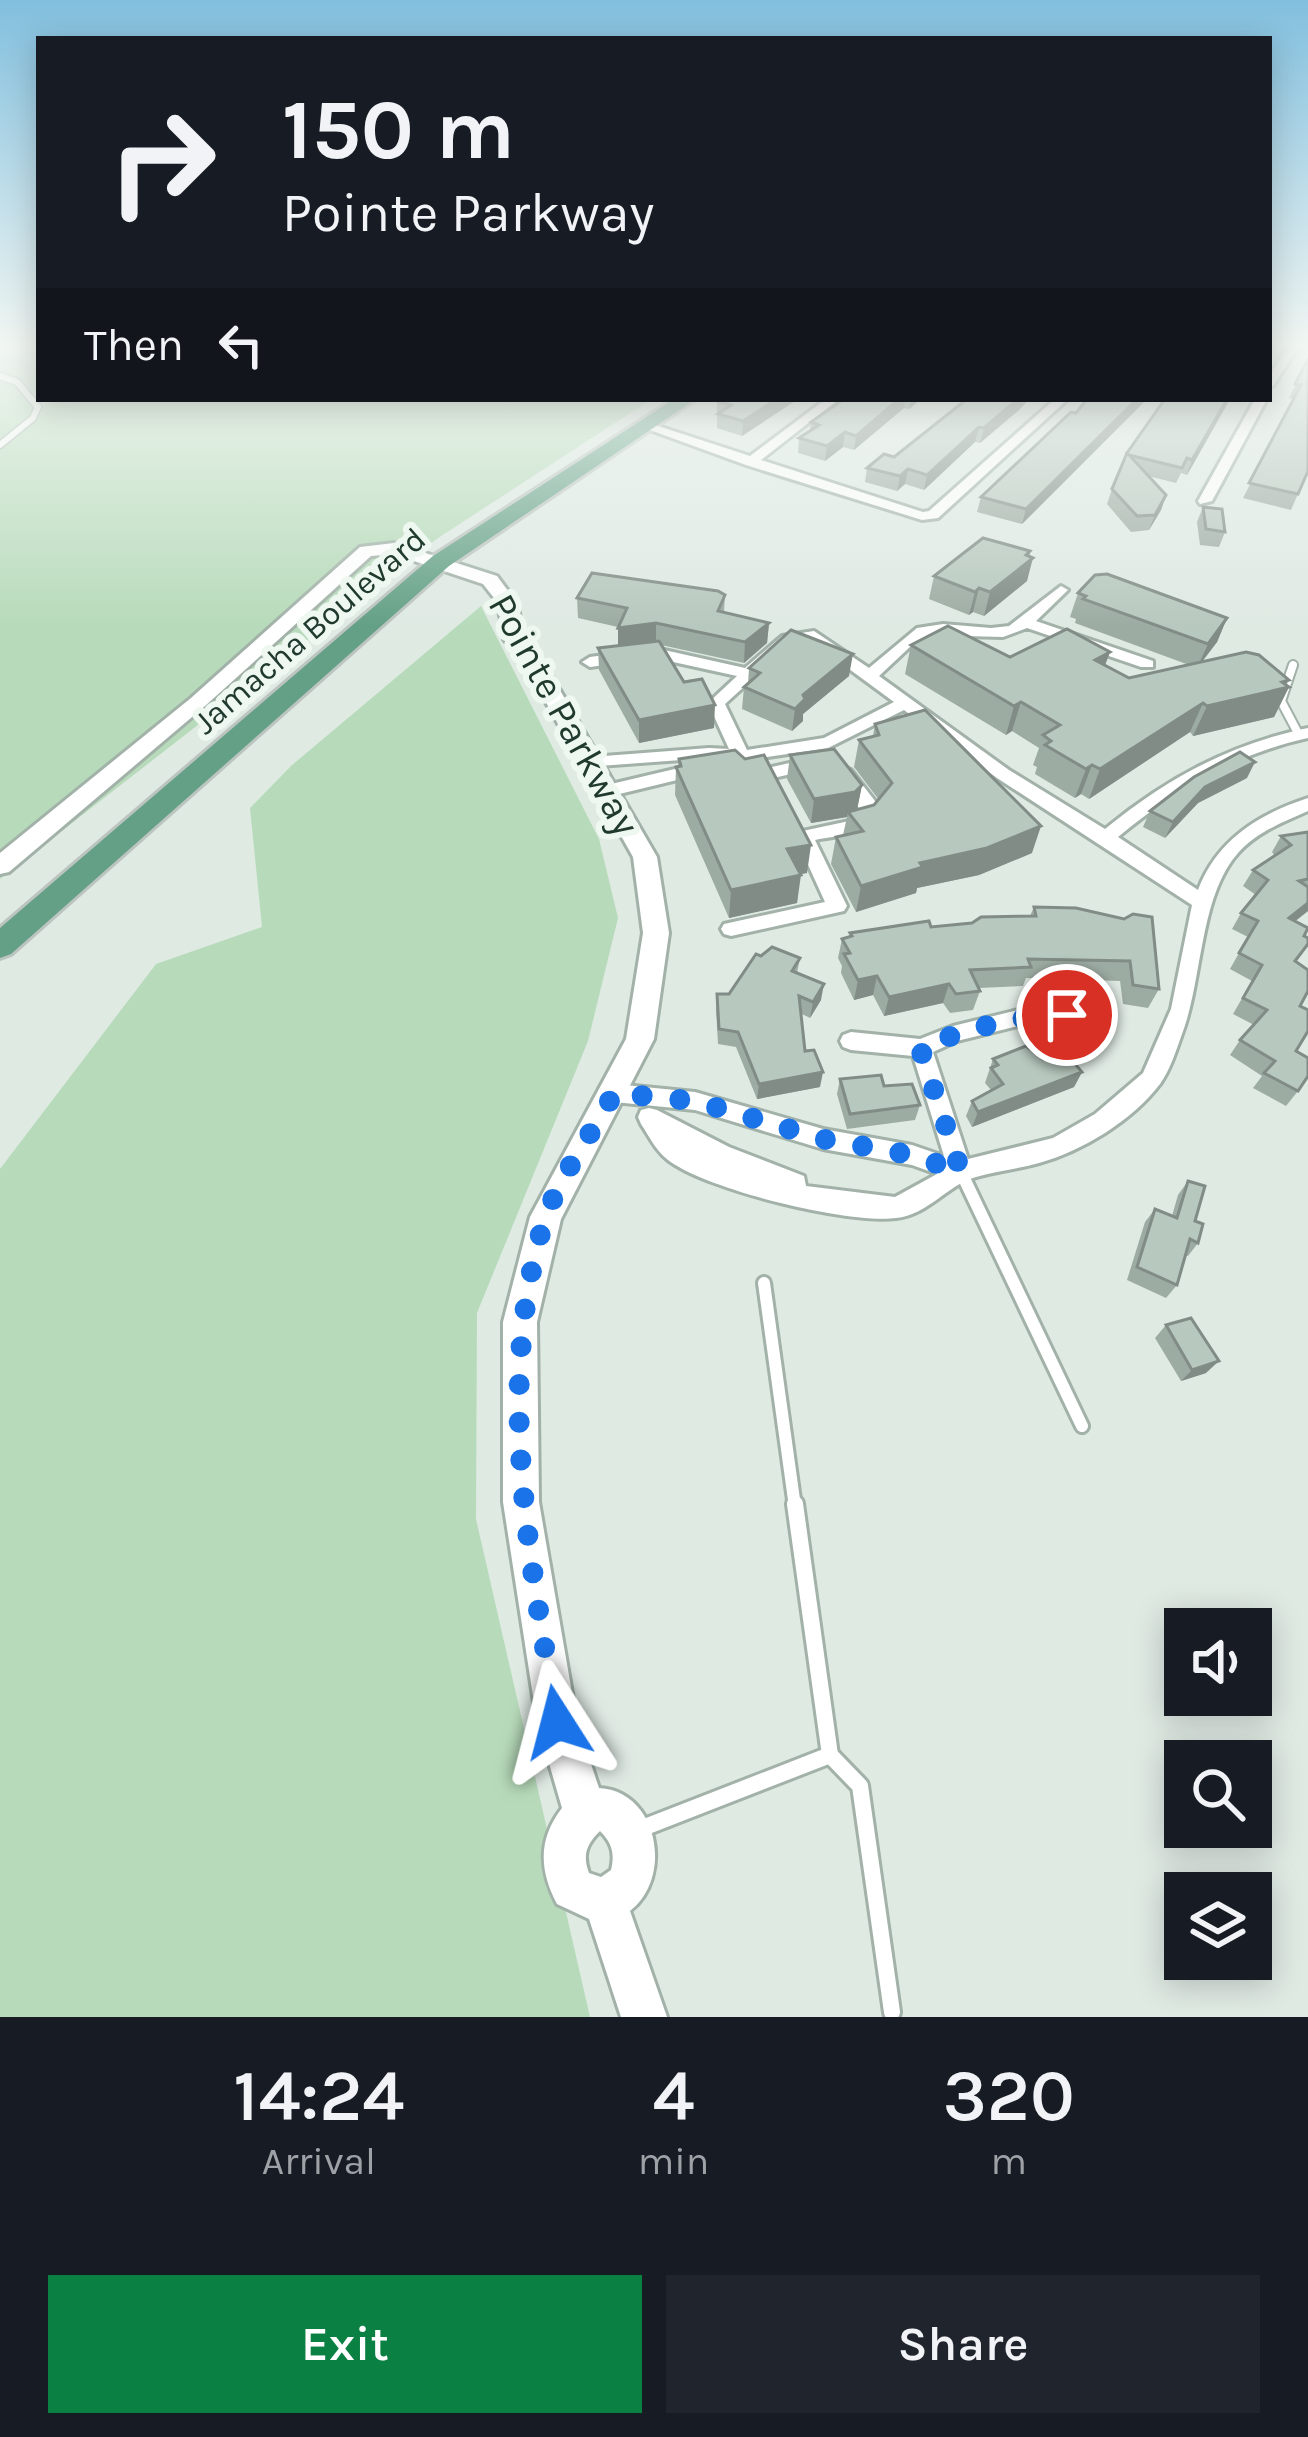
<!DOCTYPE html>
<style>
:root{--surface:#171b24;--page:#20242c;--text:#f1f3f6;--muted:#9ea1a6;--accent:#0b8043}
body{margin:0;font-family:Karla,sans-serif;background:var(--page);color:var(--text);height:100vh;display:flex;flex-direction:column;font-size:45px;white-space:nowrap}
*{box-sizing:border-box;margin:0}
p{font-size:39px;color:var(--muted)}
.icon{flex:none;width:66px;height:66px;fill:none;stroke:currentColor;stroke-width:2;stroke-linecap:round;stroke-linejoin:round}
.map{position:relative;height:2017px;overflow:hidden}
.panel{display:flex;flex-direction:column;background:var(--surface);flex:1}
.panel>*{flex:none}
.hud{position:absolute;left:36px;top:36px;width:1236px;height:366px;border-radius:0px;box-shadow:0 6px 30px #0003;background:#171b24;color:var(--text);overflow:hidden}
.controls{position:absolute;left:1164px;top:1608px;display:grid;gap:24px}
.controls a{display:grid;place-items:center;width:108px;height:108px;border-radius:0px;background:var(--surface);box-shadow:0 6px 30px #0003;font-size:60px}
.pin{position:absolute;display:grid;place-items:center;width:102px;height:102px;color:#fff;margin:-51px;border:6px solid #fff;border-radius:50%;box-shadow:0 3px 12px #0007}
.me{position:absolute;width:132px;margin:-66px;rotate:351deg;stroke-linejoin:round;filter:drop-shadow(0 0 9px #0008)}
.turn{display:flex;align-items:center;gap:42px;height:252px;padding:0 48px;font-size:54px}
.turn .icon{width:156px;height:156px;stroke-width:2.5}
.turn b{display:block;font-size:84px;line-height:102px}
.then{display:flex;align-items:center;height:114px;padding:0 48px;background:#0003;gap:24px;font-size:45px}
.eta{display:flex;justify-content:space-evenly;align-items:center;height:204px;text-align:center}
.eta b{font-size:72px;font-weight:600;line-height:84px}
.primary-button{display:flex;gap:24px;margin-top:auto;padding:24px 48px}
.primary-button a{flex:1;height:138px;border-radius:0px;background:var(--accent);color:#fff;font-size:48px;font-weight:600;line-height:138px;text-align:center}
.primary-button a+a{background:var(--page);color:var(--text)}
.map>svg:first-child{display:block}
</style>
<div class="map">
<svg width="1308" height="2017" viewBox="0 0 1308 2017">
<rect width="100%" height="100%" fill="#dfeae3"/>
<g fill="#b7dbba">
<polygon points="0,345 39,345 39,399 652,399 438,538 0,879"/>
<polygon points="481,606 599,839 618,918 588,1041 477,1313 476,1519 590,2017 0,2017 0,1169 156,964 262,927 250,808 291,766"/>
</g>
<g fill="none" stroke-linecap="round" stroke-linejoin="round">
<g stroke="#a2b2a9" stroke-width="9">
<polyline id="service-far3" points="0,376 17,382 38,407 33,418 0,445"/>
</g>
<g stroke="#a2b2a9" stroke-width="12">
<polyline id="service-far2" points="1293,665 1281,701 1299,735"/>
</g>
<g stroke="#a2b2a9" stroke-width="18">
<g id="service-far1">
<polyline points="961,1172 1082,1426"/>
<polyline points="764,1283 795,1507"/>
</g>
</g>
<g stroke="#a2b2a9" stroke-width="22">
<g id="service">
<polyline points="830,1755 860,1786 892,2012"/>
<polyline points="640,1829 830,1755 795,1504"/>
</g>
</g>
<g stroke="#a2b2a9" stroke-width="6">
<g id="minor">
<polygon points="1290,345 1300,345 1273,386 1269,387 1269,375"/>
<polygon points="826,399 839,399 761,460 923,512 929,511 1055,399 1068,399 938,518 922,520 746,465 639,426 649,423 750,456"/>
<polygon points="1255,399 1267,399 1212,501 1200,504 1198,501"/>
<path d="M1061 586 1068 590 1036 621 1153 661V667H1141L1027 628 1003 637 928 635 912 645 879 676 1009 770 1105 829C1166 779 1230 744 1308 728V738C1235 754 1175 790 1118 837L1198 890C1217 840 1259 814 1308 798V811C1283 822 1257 832 1238 853 1199 897 1203 979 1182 1034 1176 1051 1170 1070 1160 1084 1132 1121 1082 1151 1039 1163 1018 1169 997 1171 976 1177 947 1185 928 1215 896 1218 848 1224 707 1190 668 1160 656 1151 649 1136 641 1124L638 1117 641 1110 649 1108 657 1110 729 1147 804 1176 806 1186 895 1197 937 1174 912 1165 823 1149 695 1110 614 1102 606 1099 603 1093 606 1087 614 1084 695 1092 823 1129 912 1145 944 1156 913 1056 851 1050 843 1047 840 1041 843 1035 851 1032 920 1039 953 1026 1026 1008 1074 1009 1078 1015 1074 1021 1026 1024 957 1041 933 1052 968 1159 1053 1138 1095 1114 1143 1073 1171 1009 1192 905 997 778 904 710 828 748 741 761 709 758 585 767V759L591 757 709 748 729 749 708 703 737 676 655 658 590 667 582 662 590 657 655 648 745 668 782 636 814 631 869 668 917 628 943 624 991 628 1009 626ZM811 641 894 702 824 738 747 750 725 704 792 643Z"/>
<polygon points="816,757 825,763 822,767 769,779 760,773 763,769"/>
<polygon points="700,763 706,765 706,773 607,797 598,791 607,785"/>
<path d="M845 768 851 770 882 810C872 836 839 835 815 840L847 906 844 911 731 936 724 934 721 929 724 924 825 902 795 836 798 832 854 820 863 814 836 774Z"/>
</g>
</g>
<g stroke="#a2b2a9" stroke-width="6">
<path id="tertiary" d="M394 543 497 576 517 603 524 639 554 680 657 857 669 933 654 1039 561 1219 537 1322 539 1502 577 1722 599 1788C658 1791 674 1877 630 1911L667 2017H621L589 1919 557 1904C539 1870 538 1839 562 1808L537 1722 503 1502V1322L530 1217 626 1039 643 933 633 857 534 681 504 639 498 603 483 584 393 554 371 556 205 706 9 872 0 874V853L191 698 360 547ZM600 1831C612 1843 615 1853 611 1870L601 1877 589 1873C582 1854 587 1844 600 1831Z"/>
</g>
<g stroke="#bcc4c0" stroke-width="6">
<polygon id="primary" points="674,399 696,399 449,566 11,954 0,958 0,928 433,556"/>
</g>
<use href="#service-far3" stroke="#fff" stroke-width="6"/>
<use href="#service-far2" stroke="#fff" stroke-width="8"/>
<use href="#service-far1" stroke="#fff" stroke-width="12"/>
<use href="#service" stroke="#fff" stroke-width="16"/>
<use href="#minor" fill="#fff" fill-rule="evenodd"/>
<use href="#tertiary" fill="#fff" fill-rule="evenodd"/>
<use href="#primary" fill="#63a085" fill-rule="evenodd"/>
</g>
<g fill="#9daca3">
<polygon points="1308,359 1308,471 1291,510 1243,498 1294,399 1289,398"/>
<polygon points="720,399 798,399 742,436 717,428 717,401"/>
<polygon points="844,399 921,399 909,409 904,408 854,450 843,447 825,461 798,453 799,438 810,431 811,422"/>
<polygon points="967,399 1029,399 1019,410 980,443 975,442 924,490 905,484 897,491 865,482 867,468 894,457"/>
<polygon points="1087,399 1147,399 1022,524 977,512 981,497 1076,413"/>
<polygon points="1165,399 1230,399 1187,475 1181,473 1176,483 1148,476 1166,495 1161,510 1149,530 1131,532 1107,504 1112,489"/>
<polygon points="1203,507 1225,532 1219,547 1200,545 1197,522"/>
<polygon points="1030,551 1027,581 984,616 973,612 969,615 929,599 934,576"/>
<polygon points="1078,593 1227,618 1217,642 1202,662 1286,685 1289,687 1274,717 1193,736 1190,732 1089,799 1081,794 1075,798 1035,774 1037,767 1033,765 1039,748 1012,731 1006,735 905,674 911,645 1010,657 1110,652 1105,665 1129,678 1189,665 1075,623 1076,619 1070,617"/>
<polygon points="725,595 724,612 769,623 767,643 744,663 661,645 714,728 639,743 599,670 598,648 618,646 618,627 578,618 577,598"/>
<polygon points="749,668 849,676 803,714 803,721 792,731 742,709 744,687 748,684"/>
<polygon points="875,724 1032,853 979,875 917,888 916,893 856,912 831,864 836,837 843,835 847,817 811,823 787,779 790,755 862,785 857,809 874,805 879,800 854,767 859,740 873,736"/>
<polygon points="679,759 807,873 800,874 797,903 729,918 675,795 676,767 678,766"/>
<polygon points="1247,778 1198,803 1165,838 1143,827 1150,811"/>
<polygon points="1308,832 1308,911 1295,921 1305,936 1296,962 1300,1006 1296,1051 1298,1091 1286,1106 1253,1088 1262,1076 1230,1055 1240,1040 1254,1025 1233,1014 1252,981 1230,969 1248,937 1232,929 1241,913 1256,895 1243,886 1253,870 1275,856 1272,852 1281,836"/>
<polygon points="1034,907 1076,908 1159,989 1148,1008 1123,1004 1120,981 1026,978 1023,986 979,988 980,991 973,1010 950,1013 943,1003 884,1016 873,995 854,1000 841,973 842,966 838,958 842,939 849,937 850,933 931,927 1030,916"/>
<polygon points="761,956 800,958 797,973 821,1000 810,1018 800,1013 805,1051 820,1087 757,1099 736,1047 718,1044 716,1009 717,994 729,994"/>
<polygon points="993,1059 1043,1059 1082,1072 1074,1087 972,1127 966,1116 972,1101 991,1090 985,1083"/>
<polygon points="840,1079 884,1086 920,1105 915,1120 847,1129 837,1094"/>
<polygon points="1188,1181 1198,1243 1188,1256 1185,1255 1177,1285 1166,1298 1127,1280 1145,1222 1155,1209 1172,1216 1178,1195"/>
<polygon points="1166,1325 1206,1373 1181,1381 1155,1338"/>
</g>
<g fill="#808c85">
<polygon points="777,399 798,399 742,436 743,421"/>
<polygon points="899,399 905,399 904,408 854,450 856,436"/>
<polygon points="911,399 921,399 909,409"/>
<polygon points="1018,399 1029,399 1019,410 980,443 984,428"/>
<polygon points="1137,399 1147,399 1022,524 1026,509"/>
<polygon points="1227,399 1230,399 1187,475 1192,460"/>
<polygon points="979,427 975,442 924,490 927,475"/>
<polygon points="845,432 843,447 825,461 827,446"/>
<polygon points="908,469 905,484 897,491 900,476"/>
<polygon points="1166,495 1161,510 1149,530 1155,515"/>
<polygon points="1030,551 1027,563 1033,558 1027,581 984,616 990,592"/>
<polygon points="979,588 973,612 969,615 975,592"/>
<polygon points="1227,618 1217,642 1197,668 1208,644"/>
<polygon points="656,623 656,644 618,649 618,628"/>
<polygon points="769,623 767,643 744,663 745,642"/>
<polygon points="1110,652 1099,681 1095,660"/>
<polygon points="853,654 849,676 803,714 803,721 792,731 795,709 803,695"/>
<polygon points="1289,680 1284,688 1289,687 1274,717 1193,736 1207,706"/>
<polygon points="1021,702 1012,731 1006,735 1014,706"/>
<polygon points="1203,703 1190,732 1089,799 1100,769"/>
<polygon points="715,705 714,728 639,743 639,720"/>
<polygon points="1255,762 1247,778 1198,803 1165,838 1173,822 1205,787"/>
<polygon points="1092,765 1081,794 1075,798 1086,769"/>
<polygon points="862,785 857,810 848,812 847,817 811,823 814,799"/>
<polygon points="1041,826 1032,853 979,875 917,888 916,893 856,912 861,886 920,863"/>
<polygon points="811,845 807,873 783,877 787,849"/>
<polygon points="801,875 797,903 729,918 731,890"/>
<polygon points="1308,903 1308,911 1279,934 1289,918"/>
<polygon points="877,976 873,995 854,1000 858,980"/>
<polygon points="824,984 821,1000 810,1018 813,1002"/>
<polygon points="949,984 943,1003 884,1016 889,997"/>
<polygon points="823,1072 820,1087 757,1099 759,1084"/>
<polygon points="1082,1072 1074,1087 972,1127 978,1112"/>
<polygon points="1219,1361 1206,1373 1181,1381 1192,1370"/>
</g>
<g fill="#b7c8be" stroke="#808c85" stroke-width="3">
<polygon points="1308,359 1308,471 1298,494 1249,483 1301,385 1295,384"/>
<polygon points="720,399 777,399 743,421 718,414 731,405 717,401"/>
<polygon points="844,399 899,399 856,436 845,432 827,446 799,438 819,425 811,422"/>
<polygon points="967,399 1018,399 984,428 979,427 927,475 908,469 900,476 867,468 884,454 894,457"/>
<polygon points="1087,399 1137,399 1026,509 981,497 1071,412 1076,413"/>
<polygon points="1165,399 1227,399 1192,460 1187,458 1182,468 1129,455 1166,495 1155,515 1137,516 1112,489 1127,453"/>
<polygon points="1203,507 1222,509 1225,532 1206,529"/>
<polygon points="983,538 1030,551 1026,555 1033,558 990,592 979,588 975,592 934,576"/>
<polygon points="592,573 718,591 725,595 718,611 769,623 745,642 656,623 618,628 627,608 577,598"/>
<polygon points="1107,574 1227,618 1208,644 1083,599 1086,596 1078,593 1095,575"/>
<polygon points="948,626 1010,657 1067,629 1110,652 1095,660 1129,678 1246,652 1259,655 1289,680 1282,682 1289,687 1207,706 1203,703 1100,769 1092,765 1086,769 1045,745 1051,741 1043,735 1060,725 1021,702 1014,706 911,645"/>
<polygon points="791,630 853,654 803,695 805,699 795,709 744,687 760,673 749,668"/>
<polygon points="659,641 684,682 702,679 715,705 639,720 598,648"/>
<polygon points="925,710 1041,826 987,848 920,863 923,867 861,886 836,837 863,831 848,812 874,805 892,783 859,740 879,735 875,724"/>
<polygon points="834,749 862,785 855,792 814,799 790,755"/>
<polygon points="735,750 745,759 764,755 811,845 787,849 801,875 731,890 676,767 681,766 679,759"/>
<polygon points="1240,752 1255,762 1205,787 1173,822 1150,811 1194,777"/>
<polygon points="1308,832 1308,879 1299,881 1308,887 1308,903 1289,918 1308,928 1304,936 1308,938 1308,944 1295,961 1308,970 1308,991 1300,1006 1308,1010 1308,1031 1296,1051 1308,1058 1308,1076 1298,1091 1264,1073 1275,1061 1240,1040 1267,1010 1243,998 1262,965 1239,953 1258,921 1241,913 1268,880 1253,870 1291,845 1281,836"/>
<polygon points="1034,907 1076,908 1124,919 1133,914 1152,917 1159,989 1133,985 1130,961 1028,959 1031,967 970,970 980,991 956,994 949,984 889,997 877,976 858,980 844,954 850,953 842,939 852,936 850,933 929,921 931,927 972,923 981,917 1036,916"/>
<polygon points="772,947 800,958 792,971 824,984 813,1002 799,996 805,1051 814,1050 823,1072 759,1084 738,1032 719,1029 717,994 729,994 756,954 761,956"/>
<polygon points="1026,1046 1043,1059 1064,1051 1082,1072 978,1112 972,1101 1003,1084 991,1068 998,1065 993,1059"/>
<polygon points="881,1075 884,1086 912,1084 920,1105 850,1114 840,1079"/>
<polygon points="1188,1181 1205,1186 1195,1221 1203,1224 1198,1243 1190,1239 1177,1285 1137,1267 1155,1209 1177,1218"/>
<polygon points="1191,1318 1219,1361 1192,1370 1166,1325"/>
</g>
<linearGradient id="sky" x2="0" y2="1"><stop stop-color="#81bfde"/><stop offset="0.55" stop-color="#f1f6f2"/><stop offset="1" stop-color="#f1f6f2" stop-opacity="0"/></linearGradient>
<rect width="1308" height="627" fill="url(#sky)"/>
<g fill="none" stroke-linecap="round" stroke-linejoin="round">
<path stroke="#1a73e8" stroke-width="21" stroke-dasharray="0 37.8" d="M557 1722C530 1557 494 1386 544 1222 558 1178 592 1134 614 1093L695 1101 823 1139 912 1155 961 1172 920 1048C968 1028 1015 1016 1067 1015"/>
</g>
<g text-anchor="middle" stroke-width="12" stroke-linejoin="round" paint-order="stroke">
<g font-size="33" fill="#203a2e" stroke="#eff7f1">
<text transform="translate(309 630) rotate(-41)" y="12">Jamacha Boulevard</text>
</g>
<g font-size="39" fill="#203a2e" stroke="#eff7f1">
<text transform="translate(565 714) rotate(61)" y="14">Pointe Parkway</text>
</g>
</g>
</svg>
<div class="controls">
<a><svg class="icon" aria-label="sound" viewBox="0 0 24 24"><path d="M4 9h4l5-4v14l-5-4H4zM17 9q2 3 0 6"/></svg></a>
<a><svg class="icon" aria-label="search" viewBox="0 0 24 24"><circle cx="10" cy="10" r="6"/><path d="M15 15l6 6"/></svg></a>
<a><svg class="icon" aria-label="layers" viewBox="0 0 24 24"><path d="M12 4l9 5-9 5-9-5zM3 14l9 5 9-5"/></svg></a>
</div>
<div class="pin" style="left:1067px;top:1015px;background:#d93025"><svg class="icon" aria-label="arrive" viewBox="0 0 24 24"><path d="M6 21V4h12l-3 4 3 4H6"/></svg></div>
<svg class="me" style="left:557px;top:1722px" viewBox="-20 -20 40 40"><path d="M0-17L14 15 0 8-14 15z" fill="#1a73e8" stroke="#fff" stroke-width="4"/></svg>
<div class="hud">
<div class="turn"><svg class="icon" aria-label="right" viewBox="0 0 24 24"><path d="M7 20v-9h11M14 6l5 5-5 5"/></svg><div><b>150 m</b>Pointe Parkway</div></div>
<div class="then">Then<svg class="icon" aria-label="left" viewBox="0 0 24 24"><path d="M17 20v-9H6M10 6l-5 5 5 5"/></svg></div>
</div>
</div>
<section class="panel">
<div class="eta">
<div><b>14:24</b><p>Arrival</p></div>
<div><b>4</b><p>min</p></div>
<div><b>320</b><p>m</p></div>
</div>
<div class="primary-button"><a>Exit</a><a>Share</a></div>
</section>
